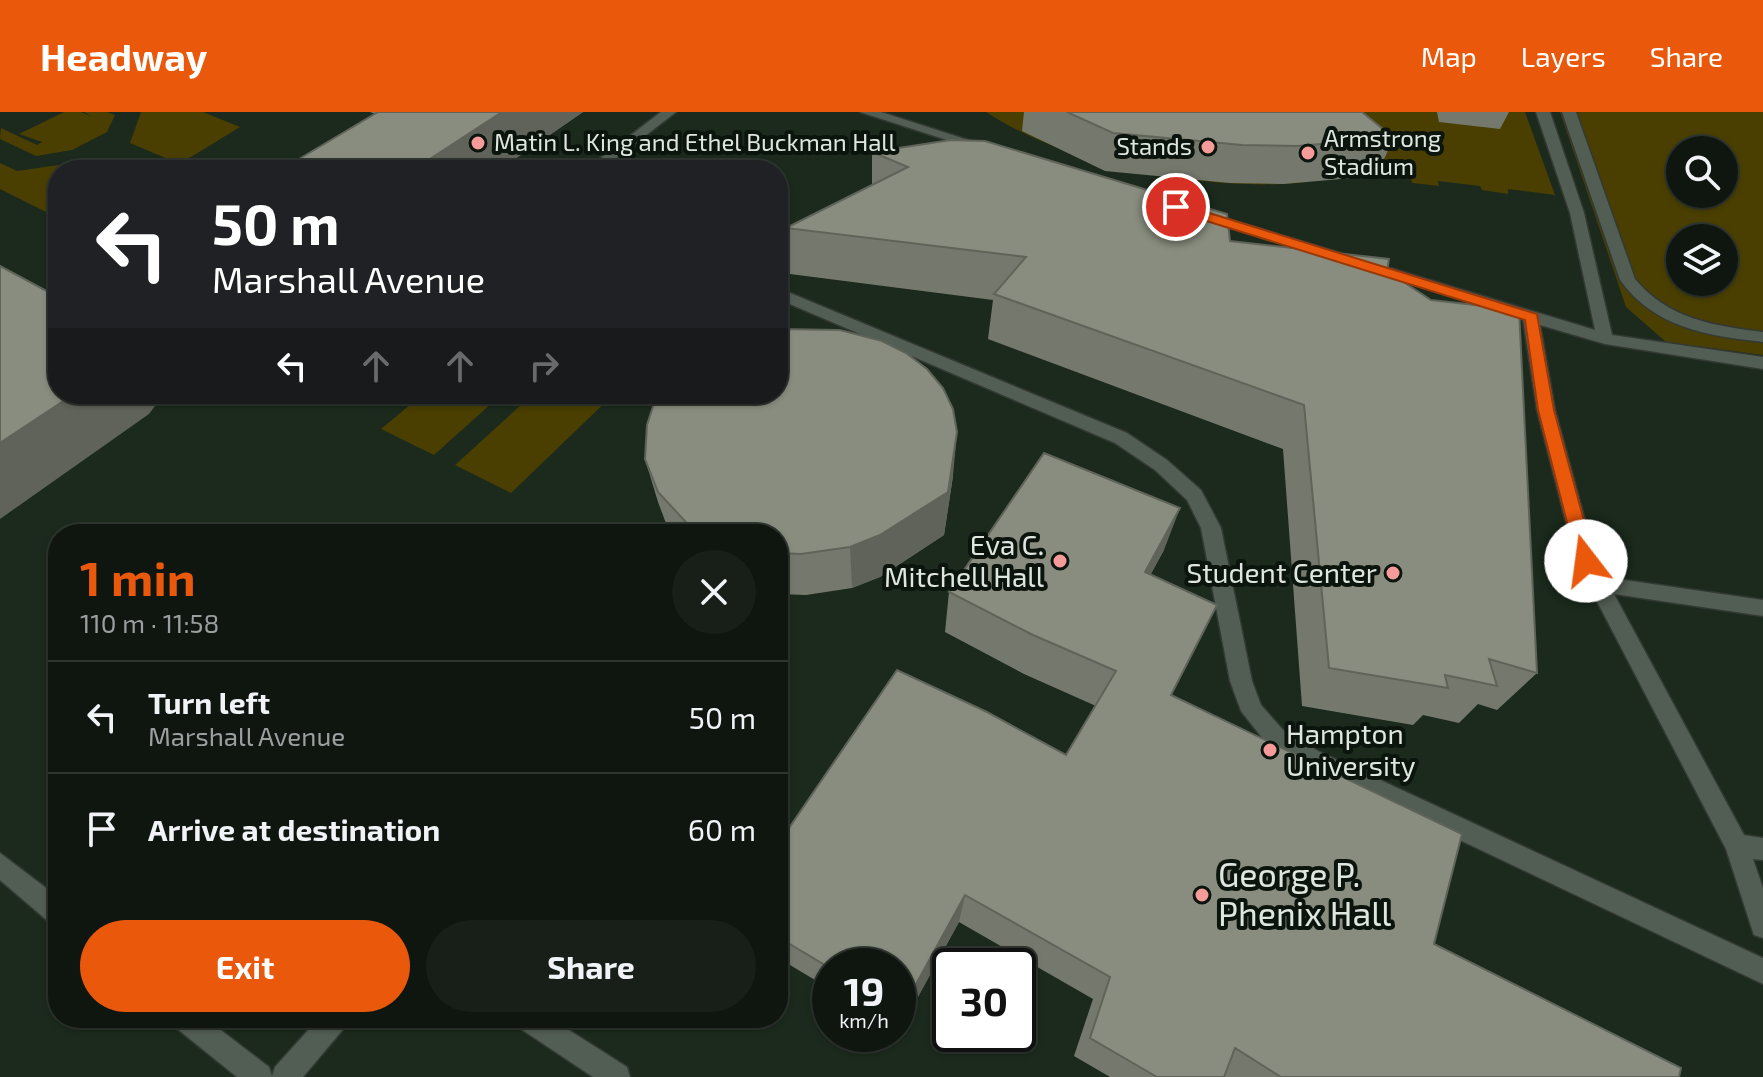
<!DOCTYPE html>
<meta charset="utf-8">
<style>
:root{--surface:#0f1610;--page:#181f19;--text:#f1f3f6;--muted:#9b9f9f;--line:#2f3530;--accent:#ea580c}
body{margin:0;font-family:"Exo 2",sans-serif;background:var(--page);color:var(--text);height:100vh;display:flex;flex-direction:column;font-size:30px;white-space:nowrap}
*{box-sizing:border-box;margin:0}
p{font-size:26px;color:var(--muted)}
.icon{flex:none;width:44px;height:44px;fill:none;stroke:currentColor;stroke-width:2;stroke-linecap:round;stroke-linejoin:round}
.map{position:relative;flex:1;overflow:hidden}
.panel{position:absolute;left:48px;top:412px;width:740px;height:504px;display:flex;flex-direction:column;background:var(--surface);border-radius:32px;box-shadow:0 2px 6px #0004,0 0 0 2px var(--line)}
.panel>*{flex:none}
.top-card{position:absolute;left:48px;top:48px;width:740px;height:244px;border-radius:32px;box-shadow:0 2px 6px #0004,0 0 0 2px var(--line);background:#202124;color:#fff;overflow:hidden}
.controls{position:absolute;left:1666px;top:24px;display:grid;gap:16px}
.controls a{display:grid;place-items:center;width:72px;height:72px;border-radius:50%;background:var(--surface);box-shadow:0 2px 6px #0004,0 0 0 2px var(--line);font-size:40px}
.speed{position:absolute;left:812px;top:836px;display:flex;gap:16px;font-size:40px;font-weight:700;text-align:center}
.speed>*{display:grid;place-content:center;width:104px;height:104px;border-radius:50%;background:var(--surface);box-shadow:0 2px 6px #0004,0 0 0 2px var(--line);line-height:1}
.speed small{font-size:20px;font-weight:400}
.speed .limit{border:4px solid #111;border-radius:12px;background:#fff;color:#111}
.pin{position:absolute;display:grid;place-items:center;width:68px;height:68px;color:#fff;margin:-34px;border:4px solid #fff;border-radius:50%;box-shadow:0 2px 8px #0007}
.me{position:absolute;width:88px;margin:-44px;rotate:345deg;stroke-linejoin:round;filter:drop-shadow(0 0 6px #0008)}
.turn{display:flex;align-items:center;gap:28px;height:168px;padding:0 32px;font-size:36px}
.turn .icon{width:104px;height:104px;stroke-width:2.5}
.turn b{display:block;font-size:56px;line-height:68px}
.lanes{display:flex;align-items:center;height:76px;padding:0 32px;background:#0003;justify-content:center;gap:40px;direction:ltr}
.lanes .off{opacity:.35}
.round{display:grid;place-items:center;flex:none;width:84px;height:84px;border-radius:42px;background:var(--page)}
.headline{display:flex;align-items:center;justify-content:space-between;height:136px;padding:0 32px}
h1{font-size:48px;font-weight:700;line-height:60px;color:var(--accent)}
.primary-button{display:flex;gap:16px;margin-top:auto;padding:16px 32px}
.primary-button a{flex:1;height:92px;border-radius:48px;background:var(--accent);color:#fff;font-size:32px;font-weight:700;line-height:92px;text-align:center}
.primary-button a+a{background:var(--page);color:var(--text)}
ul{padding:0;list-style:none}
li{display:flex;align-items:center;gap:24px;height:112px;padding:0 32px;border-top:2px solid var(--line)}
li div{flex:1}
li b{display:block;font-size:30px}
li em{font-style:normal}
header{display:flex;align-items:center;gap:48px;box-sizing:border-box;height:112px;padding:0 40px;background:var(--accent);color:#fff}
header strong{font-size:38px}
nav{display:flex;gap:44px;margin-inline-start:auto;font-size:28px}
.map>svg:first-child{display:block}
</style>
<header>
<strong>Headway</strong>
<nav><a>Map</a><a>Layers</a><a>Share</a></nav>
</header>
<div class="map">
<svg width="1763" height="965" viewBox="0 0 1763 965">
<rect width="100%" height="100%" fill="#141e15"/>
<path fill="#1b2a1d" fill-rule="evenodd" d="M0 0H1763V965H0ZM1680 38H1724V82H1680ZM58 58H778V282H58ZM1680 126H1724V170H1680ZM58 422H778V906H58ZM830 854H898V922H830ZM950 854H1018V922H950Z"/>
<g fill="#4a3f00" fill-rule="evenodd">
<polygon points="64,0 81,0 92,5 84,0 107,0 115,3 107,20 72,38 36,44 0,27 1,16 37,33 42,30 19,22"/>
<polygon points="141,0 203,0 240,15 191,45 175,50 130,31"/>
<path d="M986 0H1525L1555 83 1508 77V82L1482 78 1480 74 1438 69 1439 74 1412 71 1411 67C1398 64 1382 59 1369 60 1341 63 1313 71 1284 72 1190 76 1065 52 986 0Z"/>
<path d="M1560 0H1763V243L1666 230 1626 195ZM1680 38H1724V82H1680ZM1680 126H1724V170H1680Z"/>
<polygon points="94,48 116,58 58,58 58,106 0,77 0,51 17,59"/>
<polygon points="423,282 502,282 434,343 381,317"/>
<polygon points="533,282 614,282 511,381 455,353"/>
</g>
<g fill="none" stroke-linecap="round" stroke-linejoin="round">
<g stroke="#333933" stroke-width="3">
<g id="minor">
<polygon points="661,0 676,0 601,58 585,58"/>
<polygon points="860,0 881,0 993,36 981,39"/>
<polygon points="1536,0 1550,0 1584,101 1612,223 1763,245 1763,257 1605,232 1540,213 1555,298 1596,449 1604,465 1763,488 1763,504 1614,482 1744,723 1763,726 1763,748 1753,747 1763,776 1763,826 1754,823 1751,814 1726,737 1576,449 1537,298 1523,207 1196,104 1203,100 1208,101 1595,218 1570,101"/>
<path d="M1562 0H1576L1635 167C1668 207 1714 214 1763 220V230C1709 224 1654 216 1620 168Z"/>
<polygon points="778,176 1127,321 1167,348 1201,378 1221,416 1252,569 1261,593 1283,618 1318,639 1763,846 1763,872 1302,653 1267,632 1241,599 1230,569 1201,416 1187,388 1155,358 1115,331 778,187"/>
<polygon points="0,741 58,785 58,813 49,810 0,768"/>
<polygon points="171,906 205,906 269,955 272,964 275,955 319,906 349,906 345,915 303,965 237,965 175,915"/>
<polygon points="514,906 550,906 627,955 630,965 593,965 518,915"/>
</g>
</g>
<use href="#minor" fill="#525d53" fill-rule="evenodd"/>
</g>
<g fill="#75796d">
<polygon points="370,0 583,0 499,58 305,58 299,47 375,2"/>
<polygon points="1024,0 1362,0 1394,26 1376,64 1283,72 1230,71 1105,59 1022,19"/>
<polygon points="1437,0 1509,0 1500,17 1439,10"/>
<polygon points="872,40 1230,129 1387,159 1537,561 1497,598 1478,592 1459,611 1423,603 1413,613 1302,594 1283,337 988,227 993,188 790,162 786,116 872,73"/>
<polygon points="645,347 953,364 944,423 880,465 852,476 806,483 778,482 778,422 670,422 658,390"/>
<polygon points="1164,438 1150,463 1171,583 1434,832 1679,965 1110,965 1074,944 1093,887 959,810 902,914 898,911 898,854 830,854 830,877 790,853 787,840 778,834 778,732 1066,643 1096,594 1024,562 945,520 949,480"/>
</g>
<g fill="#5f6359">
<polygon points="502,0 583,0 499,58 413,58"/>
<polygon points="74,282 164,282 149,302 0,407 0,331"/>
<polygon points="957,320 953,364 944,423 880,465 852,476 850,435"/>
<polygon points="1180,396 1164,438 1130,501 1145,460"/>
<polygon points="965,783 959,810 902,914 904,894"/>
</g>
<g fill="#888d7f" stroke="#5f6359" stroke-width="2">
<polygon points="378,0 502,0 413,58 325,58 299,47"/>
<polygon points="1067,0 1362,0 1394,26 1297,34 1242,33 1113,21"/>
<polygon points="951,28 985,29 1227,102 1230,129 1389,147 1387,159 1431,188 1519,198 1537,561 1489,547 1497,574 1445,563 1448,576 1329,556 1304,293 994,182 1026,145 786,116 908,55 872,40"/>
<polygon points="0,154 58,185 58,282 74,282 0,331"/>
<polygon points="778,217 840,218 882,229 906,241 927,257 943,276 953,297 957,320 948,380 880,423 850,435 801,442 778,441 778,422 697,422 658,380 645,347 647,313 657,282 778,282"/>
<polygon points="1044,341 1180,396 1145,460 1217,493 1171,583 1462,722 1434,832 1681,956 1679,965 1281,965 1235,936 1224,965 1157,965 1090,926 1110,865 965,783 904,894 898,890 898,854 830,854 830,856 783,828 787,820 778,814 778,732 897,558 987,600 1066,643 1116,559 1033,523 949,480"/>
</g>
<polygon fill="#ea580c" stroke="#983908" stroke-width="2" points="1171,92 1180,92 1537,202 1554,298 1595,449 1592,454 1580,454 1577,449 1538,298 1525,208 1171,98"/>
<g fill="#f59b99" stroke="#0b140d" stroke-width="3">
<circle cx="478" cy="31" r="8"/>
<circle cx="1208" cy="35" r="8"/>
<circle cx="1308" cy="41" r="8"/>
<circle cx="1060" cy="449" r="8"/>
<circle cx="1393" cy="461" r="8"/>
<circle cx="1270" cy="638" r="8"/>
<circle cx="1202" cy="783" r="8"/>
</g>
<g text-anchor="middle" stroke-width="8" stroke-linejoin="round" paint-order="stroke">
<g font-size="24" fill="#dfe5df" stroke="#0b140d" text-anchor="start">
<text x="1324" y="35">Armstrong<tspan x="1324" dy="28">Stadium</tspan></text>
<text x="494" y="39">Matin L. King and Ethel Buckman Hall</text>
<text x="1192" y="43" text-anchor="end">Stands</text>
</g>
<g font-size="28" fill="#dfe5df" stroke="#0b140d" text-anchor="end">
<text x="1044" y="443">Eva C.<tspan x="1044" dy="32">Mitchell Hall</tspan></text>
<text x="1377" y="471">Student Center</text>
<text x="1286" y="632" text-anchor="start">Hampton<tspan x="1286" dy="32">University</tspan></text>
</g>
<g font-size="34" fill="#dfe5df" stroke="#0b140d" text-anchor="start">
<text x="1218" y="775">George P.<tspan x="1218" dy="39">Phenix Hall</tspan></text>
</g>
</g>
</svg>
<div class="controls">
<a><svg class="icon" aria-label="search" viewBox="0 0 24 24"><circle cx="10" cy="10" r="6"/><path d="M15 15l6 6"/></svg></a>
<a><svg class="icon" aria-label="layers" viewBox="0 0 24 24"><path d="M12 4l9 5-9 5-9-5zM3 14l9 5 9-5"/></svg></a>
</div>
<div class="speed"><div>19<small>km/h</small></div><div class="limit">30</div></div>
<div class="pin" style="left:1176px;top:95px;background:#d93025"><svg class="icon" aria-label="arrive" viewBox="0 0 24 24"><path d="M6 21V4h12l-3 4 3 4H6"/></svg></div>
<svg class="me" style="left:1586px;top:449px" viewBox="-20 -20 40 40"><circle r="19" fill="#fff"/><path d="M0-13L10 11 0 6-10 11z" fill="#ea580c"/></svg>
<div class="top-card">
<div class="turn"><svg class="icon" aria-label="left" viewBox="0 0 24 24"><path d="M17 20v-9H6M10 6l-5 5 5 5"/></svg><div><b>50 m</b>Marshall Avenue</div></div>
<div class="lanes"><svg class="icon" aria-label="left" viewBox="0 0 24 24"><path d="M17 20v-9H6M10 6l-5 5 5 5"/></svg><svg class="icon off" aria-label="ahead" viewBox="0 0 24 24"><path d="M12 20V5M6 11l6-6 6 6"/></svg><svg class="icon off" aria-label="ahead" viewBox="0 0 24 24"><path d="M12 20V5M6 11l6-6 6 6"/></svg><svg class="icon off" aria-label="right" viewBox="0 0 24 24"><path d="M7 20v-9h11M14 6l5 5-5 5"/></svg></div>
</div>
<section class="panel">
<div class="headline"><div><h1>1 min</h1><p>110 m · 11:58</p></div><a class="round"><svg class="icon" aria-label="close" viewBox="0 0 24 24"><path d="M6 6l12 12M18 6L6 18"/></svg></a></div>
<ul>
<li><svg class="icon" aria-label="left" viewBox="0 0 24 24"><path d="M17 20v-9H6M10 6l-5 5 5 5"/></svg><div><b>Turn left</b><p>Marshall Avenue</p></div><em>50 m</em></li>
<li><svg class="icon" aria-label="arrive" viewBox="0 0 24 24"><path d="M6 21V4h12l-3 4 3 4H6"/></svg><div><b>Arrive at destination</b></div><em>60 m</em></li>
</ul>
<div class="primary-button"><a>Exit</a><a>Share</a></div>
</section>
</div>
